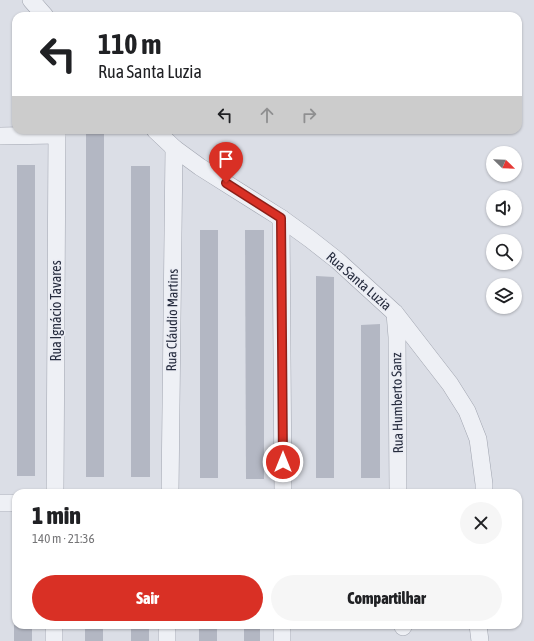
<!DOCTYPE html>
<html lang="pt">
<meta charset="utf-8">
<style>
:root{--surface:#fff;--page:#f6f6f6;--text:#202124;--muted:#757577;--accent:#d93025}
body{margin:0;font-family:"Asap Condensed",sans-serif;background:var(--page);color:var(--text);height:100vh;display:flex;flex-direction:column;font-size:15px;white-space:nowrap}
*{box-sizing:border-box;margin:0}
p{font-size:13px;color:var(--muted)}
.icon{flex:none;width:22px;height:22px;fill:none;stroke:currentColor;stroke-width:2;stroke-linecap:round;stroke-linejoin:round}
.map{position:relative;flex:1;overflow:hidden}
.sheet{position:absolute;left:12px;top:489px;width:510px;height:140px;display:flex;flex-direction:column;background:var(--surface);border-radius:12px;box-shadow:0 1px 3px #0004}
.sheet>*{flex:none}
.hud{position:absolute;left:12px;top:12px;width:510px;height:122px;border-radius:12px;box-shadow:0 1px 3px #0004;background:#fff;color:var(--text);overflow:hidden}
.needle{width:26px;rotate:113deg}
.tools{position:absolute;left:486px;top:146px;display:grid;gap:8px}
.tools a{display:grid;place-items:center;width:36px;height:36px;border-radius:50%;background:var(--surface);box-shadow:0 1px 3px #0004;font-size:20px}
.pin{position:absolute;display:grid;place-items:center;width:34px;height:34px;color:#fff;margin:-41px -17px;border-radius:50% 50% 50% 0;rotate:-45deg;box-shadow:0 0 4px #0007}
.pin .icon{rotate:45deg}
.me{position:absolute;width:44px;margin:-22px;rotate:0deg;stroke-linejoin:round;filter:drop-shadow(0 0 3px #0008)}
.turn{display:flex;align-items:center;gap:14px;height:84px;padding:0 20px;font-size:18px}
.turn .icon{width:52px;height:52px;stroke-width:2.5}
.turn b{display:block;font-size:28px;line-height:34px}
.lanes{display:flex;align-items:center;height:38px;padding:0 20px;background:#0003;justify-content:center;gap:20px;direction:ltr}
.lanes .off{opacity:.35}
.round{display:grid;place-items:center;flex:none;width:42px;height:42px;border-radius:21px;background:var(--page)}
.overview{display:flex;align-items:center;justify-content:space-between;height:68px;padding:0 20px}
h1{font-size:24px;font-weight:800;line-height:30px}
.button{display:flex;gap:8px;margin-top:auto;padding:8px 20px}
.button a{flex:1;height:46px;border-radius:24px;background:var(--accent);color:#fff;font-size:16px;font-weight:800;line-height:46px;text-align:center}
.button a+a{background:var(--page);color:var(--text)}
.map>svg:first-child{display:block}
</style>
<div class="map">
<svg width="534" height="641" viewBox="0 0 534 641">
<rect width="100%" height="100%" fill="#dbdee6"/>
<g fill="#b3b7c3">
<rect x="86" y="133" width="18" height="344"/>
<rect x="17" y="165" width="18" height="311"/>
<rect x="131" y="166" width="19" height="311"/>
<rect x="200" y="230" width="18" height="248"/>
<polygon points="245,230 264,230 264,479 246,479"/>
<polygon points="316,276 334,277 334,478 316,478"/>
<polygon points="380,324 380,478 361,478 361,325"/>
<rect x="14" y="625" width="18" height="16"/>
<rect x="85" y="625" width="18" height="16"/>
<rect x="131" y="625" width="18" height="16"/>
<rect x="199" y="625" width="18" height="16"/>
<rect x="244" y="625" width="16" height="16"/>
</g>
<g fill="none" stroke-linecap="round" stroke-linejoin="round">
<g stroke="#a1a5b0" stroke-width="18">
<g id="street">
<polyline points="31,0 45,16"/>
<polyline points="155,130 174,148 200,167 281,218 310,239 338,261 395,313 450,384 467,411 478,439 484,484 484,493"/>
<polyline points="0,136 57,135"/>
<polyline points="281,218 283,493"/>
<polyline points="395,313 397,337 398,493"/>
<polyline points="55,493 57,130"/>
<polyline points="170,493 174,148"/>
<polyline points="0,503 16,503"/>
<polyline points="403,625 403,627"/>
<polyline points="478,625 480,641"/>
<polyline points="54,641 54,625"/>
<polyline points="167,641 167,625"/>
<polyline points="282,641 282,625"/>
</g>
</g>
<use href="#street" stroke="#eef0f5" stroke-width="17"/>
</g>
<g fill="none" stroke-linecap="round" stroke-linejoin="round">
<g stroke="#8d1f18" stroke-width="10">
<polyline id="route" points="226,183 281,218 283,462"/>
</g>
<use href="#route" stroke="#d93025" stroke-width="7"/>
</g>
<g text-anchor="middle" stroke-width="3" stroke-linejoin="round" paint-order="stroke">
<g font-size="14" fill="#252b3d" stroke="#ebedf4">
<text transform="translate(359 281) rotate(41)" y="5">Rua Santa Luzia</text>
<text transform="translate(56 311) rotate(-90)" y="5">Rua Ignácio Tavares</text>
<text transform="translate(172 320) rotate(-89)" y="5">Rua Cláudio Martins</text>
<text transform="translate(397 403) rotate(-91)" y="5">Rua Humberto Sanz</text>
</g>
</g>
</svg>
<div class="tools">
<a><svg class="needle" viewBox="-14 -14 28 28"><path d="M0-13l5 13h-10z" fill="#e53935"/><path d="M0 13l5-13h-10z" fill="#757577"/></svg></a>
<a><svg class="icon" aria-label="sound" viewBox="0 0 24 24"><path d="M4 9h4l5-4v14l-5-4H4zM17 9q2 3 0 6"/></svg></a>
<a><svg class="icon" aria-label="search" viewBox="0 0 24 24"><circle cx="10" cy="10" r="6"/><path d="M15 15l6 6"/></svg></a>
<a><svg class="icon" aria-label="layers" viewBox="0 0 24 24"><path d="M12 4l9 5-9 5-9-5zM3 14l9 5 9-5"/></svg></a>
</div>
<div class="pin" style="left:226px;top:183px;background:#d93025"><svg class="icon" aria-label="arrive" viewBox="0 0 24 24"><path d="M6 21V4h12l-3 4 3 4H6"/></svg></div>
<svg class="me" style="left:283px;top:462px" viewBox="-20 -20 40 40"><circle r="17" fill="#d93025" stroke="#fff" stroke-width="3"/><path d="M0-11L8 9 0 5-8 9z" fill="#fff"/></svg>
<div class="hud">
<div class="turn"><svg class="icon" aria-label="left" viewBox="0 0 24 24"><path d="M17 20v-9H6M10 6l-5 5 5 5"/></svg><div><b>110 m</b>Rua Santa Luzia</div></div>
<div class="lanes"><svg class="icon" aria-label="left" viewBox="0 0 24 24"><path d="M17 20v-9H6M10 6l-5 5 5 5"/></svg><svg class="icon off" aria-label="ahead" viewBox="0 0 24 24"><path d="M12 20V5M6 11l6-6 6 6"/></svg><svg class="icon off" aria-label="right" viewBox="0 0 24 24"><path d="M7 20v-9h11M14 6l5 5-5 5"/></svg></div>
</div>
<section class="sheet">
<div class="overview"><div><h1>1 min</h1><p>140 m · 21:36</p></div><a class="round"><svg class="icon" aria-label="close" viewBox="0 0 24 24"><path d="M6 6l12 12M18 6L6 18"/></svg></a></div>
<div class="button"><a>Sair</a><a>Compartilhar</a></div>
</section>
</div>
